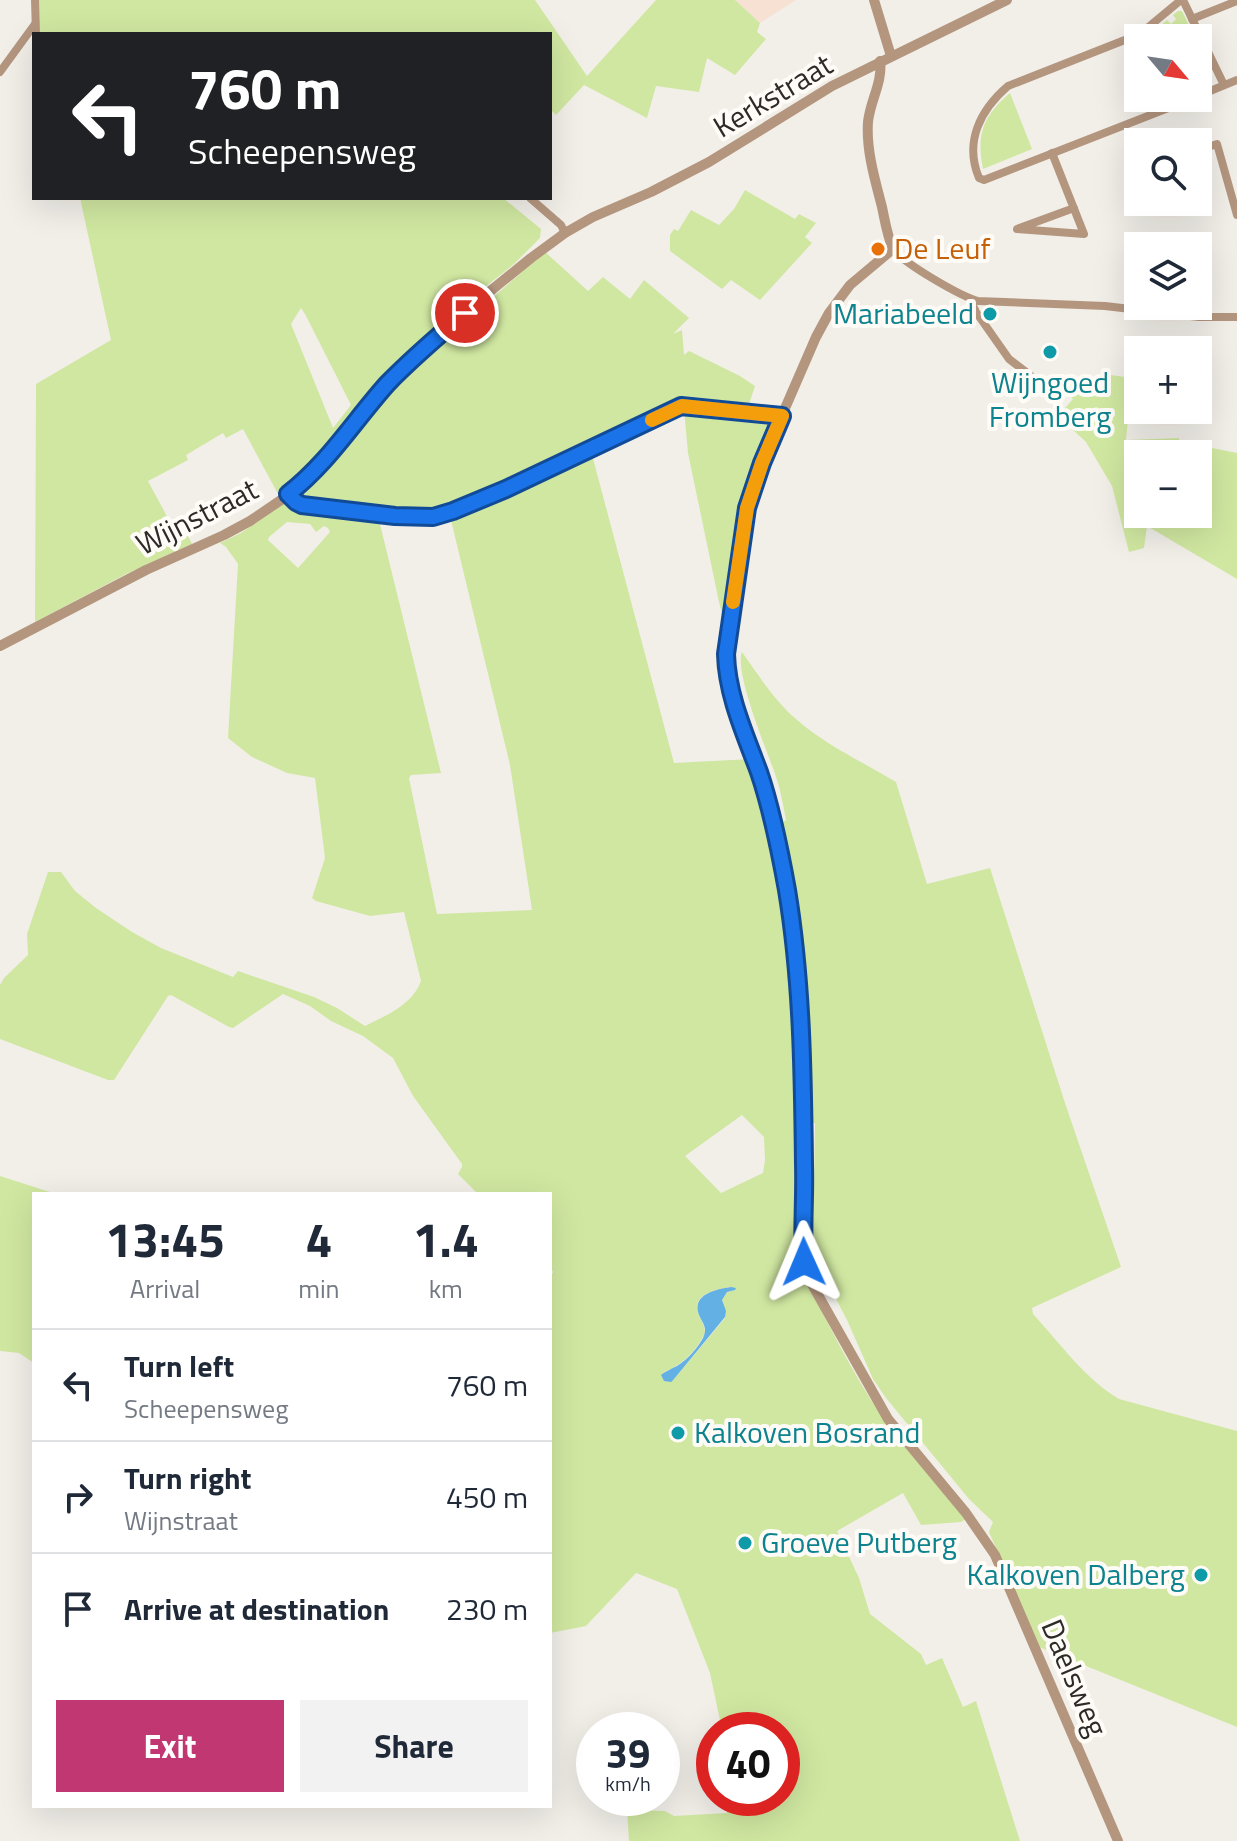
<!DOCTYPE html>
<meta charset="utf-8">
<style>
:root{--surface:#fff;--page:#f2f2f3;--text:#1f2937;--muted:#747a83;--line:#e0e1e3;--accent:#c03771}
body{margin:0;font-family:"Titillium Web",sans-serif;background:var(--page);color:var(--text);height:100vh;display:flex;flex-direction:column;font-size:30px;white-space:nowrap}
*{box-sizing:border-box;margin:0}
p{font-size:26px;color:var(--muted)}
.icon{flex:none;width:44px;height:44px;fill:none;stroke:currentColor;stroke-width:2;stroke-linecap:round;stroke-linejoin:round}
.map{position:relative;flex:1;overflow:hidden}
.side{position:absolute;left:32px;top:1192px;width:520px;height:616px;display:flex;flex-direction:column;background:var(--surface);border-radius:0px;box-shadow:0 8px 32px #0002}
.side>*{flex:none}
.banner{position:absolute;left:32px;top:32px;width:520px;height:168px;border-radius:0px;box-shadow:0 8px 32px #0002;background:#202124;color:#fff;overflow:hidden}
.needle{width:52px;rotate:119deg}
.tools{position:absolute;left:1124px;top:24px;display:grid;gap:16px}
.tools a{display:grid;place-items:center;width:88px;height:88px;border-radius:0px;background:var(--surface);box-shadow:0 8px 32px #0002;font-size:40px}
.speed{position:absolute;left:576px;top:1712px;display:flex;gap:16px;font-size:40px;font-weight:700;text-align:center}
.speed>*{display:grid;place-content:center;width:104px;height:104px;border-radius:50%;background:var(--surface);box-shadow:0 8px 32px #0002;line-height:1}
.speed small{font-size:20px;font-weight:400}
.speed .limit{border:12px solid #d22;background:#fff;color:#111}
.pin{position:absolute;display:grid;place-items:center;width:68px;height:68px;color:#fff;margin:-34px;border:4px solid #fff;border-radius:50%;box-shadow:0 2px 8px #0007}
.me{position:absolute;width:88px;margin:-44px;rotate:359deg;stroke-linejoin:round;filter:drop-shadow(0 0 6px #0008)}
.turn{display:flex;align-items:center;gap:28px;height:168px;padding:0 24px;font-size:36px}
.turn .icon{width:104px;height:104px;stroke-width:2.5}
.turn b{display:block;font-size:56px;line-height:68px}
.eta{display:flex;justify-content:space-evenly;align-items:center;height:136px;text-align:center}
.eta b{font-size:48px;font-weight:700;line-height:56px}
.cta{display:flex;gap:16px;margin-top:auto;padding:16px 24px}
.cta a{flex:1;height:92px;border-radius:0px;background:var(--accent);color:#fff;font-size:32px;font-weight:700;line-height:92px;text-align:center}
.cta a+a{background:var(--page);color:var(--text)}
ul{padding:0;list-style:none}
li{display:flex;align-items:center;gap:24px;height:112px;padding:0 24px;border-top:2px solid var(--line)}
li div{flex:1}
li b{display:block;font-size:30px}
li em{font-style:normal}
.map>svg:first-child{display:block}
</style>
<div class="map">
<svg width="1237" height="1841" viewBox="0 0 1237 1841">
<rect width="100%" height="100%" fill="#f2efe9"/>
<polygon fill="#f6e1d3" points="735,0 796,0 760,23"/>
<g fill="#d0e7a1" fill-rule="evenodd">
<polygon points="36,0 535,0 587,76 656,0 735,0 760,23 757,32 766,39 735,75 707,58 699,92 656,86 647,118 584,85 556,115 550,109 550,34 39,34"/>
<polygon points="1178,11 1182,11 1195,38 1146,38 1167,20 1171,24 1176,19 1173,15"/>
<path d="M1010 93 1032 149 983 169C976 134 983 116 1010 93Z"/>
<polygon points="745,190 795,219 799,214 816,223 805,237 812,243 760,300 731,280 722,289 670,251 670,235 674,229 678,231 691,210 719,225 734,209"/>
<path d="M80 198H503L541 229 540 238 514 264 470 299 399 365 295 483 278 494 243 429 226 438 223 433 186 455 188 460 148 481 170 522 180 519 192 544 126 574 35 622 36 384 111 340ZM301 308 305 314 351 405 333 428 291 324Z"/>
<polygon points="543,250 588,291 603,277 630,299 644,280 689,318 673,334 682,330 684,355 689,351 740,376 755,386 747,410 680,404 481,497 435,513 307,504 298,499 300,491 334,456 411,368 521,273"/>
<polygon points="1104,374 1132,378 1126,440 1179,438 1180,454 1138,454 1138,514 1198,514 1198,503 1212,502 1212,448 1237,453 1237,579 1147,526 1144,548 1129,552 1112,486 1086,442 1058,416 1073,399 1055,378 1102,383"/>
<polygon points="684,409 771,416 776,420 745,499 737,537 726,629 719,602 688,453"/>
<path d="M591 451 674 763 751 759 777 826 786 820C783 804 780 787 774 771 766 749 734 671 742 652 759 676 774 700 796 719 825 745 863 762 896 782L927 884 990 868 1065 1103 1121 1267 1032 1308 1033 1314C1060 1343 1085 1379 1119 1399L1237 1431V1727L1039 1647 989 1532 993 1522 969 1499 886 1398 873 1379 847 1320 819 1266 813 1249 815 1123H807L795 1001 800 1077 802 1166 809 1195V1225L798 1239C800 1263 787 1273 773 1291L801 1271C827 1320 851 1372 883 1418 908 1454 939 1485 966 1519L961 1522 921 1525 903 1493 837 1531 859 1578 870 1614 921 1654 926 1665 942 1658 963 1707 976 1701 1020 1841H629L627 1810 665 1811 674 1816 727 1813V1798H782V1730H722L710 1673 677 1589 636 1573 586 1626 550 1633V1279L553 1272 550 1268V1194H478L458 1174 462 1167V1164L413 1096 393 1058 363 1036 331 1021 310 1006 283 994 233 1028 229 1027 171 995 168 996 114 1080H108L0 1039V985L4 978 28 955 27 934 48 872H61L75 891 96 908 132 932 161 948 233 977 238 971 314 997 337 1008 365 1026C387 1015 412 1005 421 981L404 912 370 916 316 901 312 898 325 858 315 778 287 773 252 757 228 738 238 564 226 547 220 543 241 533 284 503 333 513 378 516 441 773 411 775 409 778 437 914 532 910 510 765 450 516ZM287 522 310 524 316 532 324 526 328 528 330 532 298 568 268 540 269 537ZM742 1115 764 1137 765 1160 763 1173 721 1193 685 1156ZM731 1287 735 1290 727 1292 722 1300 725 1318 674 1379 664 1372C684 1364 696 1351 705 1333 705 1325 701 1321 698 1313 692 1293 718 1289 731 1287Z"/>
<polygon points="0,1176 56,1194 34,1194 34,1363 19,1353 0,1351"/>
</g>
<path fill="#63b0e5" d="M731 1287 736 1288 735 1290 727 1292 722 1300 726 1311 725 1317 674 1379 671 1382 664 1381 661 1375C666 1371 671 1369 677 1366 688 1359 697 1349 703 1338 708 1328 703 1324 699 1315 691 1294 717 1289 731 1287Z"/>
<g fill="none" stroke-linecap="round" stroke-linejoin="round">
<g stroke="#b4967f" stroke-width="8">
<polyline points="35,0 36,34"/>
<path d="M1181 0 1140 34 1008 86C980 110 964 142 979 178L984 180 1194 98"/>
<polyline points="1183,0 1224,85"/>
<polyline points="1192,19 1237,1"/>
<polyline points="0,72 35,24"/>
<polyline points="1198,96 1237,80"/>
<polyline points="1211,146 1217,144 1237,215"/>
<polyline points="1052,153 1084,234 1017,229 1074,208"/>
<polyline points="530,198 561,225 565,233"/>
<path d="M893 249C903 263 960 296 978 301L1105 306 1199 317H1237"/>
<polyline points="970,299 976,312 1009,359 1030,375"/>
<polyline points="288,494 296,502 302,505 395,516 433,517 453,511 526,479 681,406 782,416"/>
</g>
<g stroke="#b4967f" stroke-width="10">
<polyline points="874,0 891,56"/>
<path d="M880 61C883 82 870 101 868 122 866 150 875 180 882 207 885 221 887 235 893 249L850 285 829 313 816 337 766 452 747 508 726 650 728 675 739 718 770 810 786 888 793 932 799 993 802 1066 804 1262 809 1279 888 1419 966 1513 995 1555 1118 1841"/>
<polyline points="0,646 146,570 224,535 250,521 281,500 305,481 324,461 387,384 415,357 483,297 531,258 565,233 593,217 651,192 709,162 832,86 1007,0"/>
</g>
</g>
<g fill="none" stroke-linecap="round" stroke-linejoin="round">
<g stroke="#114b97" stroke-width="20">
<path id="route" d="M465 313C438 336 411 359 387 384 354 421 328 463 288 494L296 502 302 505 395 516 433 517 453 511 506 489 681 406 782 416 762 463 747 508 726 654C727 695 745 734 759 772 772 810 780 851 787 890 802 981 803 1073 804 1164 805 1197 802 1230 804 1262"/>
</g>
<use href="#route" stroke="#1a73e8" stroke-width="14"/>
<polyline stroke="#f59e0b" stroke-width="14" points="652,420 682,406 782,416 762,463 747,508 733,602"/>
</g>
<circle fill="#e8710a" stroke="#fffcf7" stroke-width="3" cx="878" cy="249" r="8"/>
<g fill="#0f9aa8" stroke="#fffcf7" stroke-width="3">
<circle cx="990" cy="314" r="8"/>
<circle cx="1050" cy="352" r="8"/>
<circle cx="678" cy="1433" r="8"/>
<circle cx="745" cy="1543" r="8"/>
<circle cx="1201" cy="1575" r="8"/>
</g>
<g text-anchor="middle" stroke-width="8" stroke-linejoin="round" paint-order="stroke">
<g font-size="30" fill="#2c2b28" stroke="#fffcf7">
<text transform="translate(773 96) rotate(-31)" y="10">Kerkstraat</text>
<text transform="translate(197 517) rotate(-27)" y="10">Wijnstraat</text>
<text transform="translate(1074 1678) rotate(67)" y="10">Daelsweg</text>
</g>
<g font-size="30" fill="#c56008" stroke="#fffcf7" text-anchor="start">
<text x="894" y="259">De Leuf</text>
</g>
<g font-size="30" fill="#0d838f" stroke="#fffcf7" text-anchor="end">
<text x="974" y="324">Mariabeeld</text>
<text x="1050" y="393" text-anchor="middle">Wijngoed<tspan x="1050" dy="34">Fromberg</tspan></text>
<text x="694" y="1443" text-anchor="start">Kalkoven Bosrand</text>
<text x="761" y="1553" text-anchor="start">Groeve Putberg</text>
<text x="1185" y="1585">Kalkoven Dalberg</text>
</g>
</g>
</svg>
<div class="tools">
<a><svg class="needle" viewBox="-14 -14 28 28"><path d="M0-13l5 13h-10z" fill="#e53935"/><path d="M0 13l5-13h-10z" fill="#747a83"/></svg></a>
<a><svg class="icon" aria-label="search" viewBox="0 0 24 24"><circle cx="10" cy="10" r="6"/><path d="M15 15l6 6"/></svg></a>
<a><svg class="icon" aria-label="layers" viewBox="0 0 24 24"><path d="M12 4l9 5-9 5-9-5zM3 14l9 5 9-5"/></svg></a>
<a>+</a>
<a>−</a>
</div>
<div class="speed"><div>39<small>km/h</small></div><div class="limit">40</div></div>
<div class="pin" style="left:465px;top:313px;background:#d93025"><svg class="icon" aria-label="arrive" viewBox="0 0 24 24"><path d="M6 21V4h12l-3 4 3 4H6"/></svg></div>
<svg class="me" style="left:804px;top:1262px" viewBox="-20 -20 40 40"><path d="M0-17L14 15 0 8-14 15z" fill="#1a73e8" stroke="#fff" stroke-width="4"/></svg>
<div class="banner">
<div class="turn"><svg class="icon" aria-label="left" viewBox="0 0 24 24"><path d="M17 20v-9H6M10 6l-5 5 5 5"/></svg><div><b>760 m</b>Scheepensweg</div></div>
</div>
<section class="side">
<div class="eta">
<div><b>13:45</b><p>Arrival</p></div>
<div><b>4</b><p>min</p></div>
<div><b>1.4</b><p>km</p></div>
</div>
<ul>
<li><svg class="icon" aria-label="left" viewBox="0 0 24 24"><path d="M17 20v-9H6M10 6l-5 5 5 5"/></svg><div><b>Turn left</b><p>Scheepensweg</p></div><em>760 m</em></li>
<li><svg class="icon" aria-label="right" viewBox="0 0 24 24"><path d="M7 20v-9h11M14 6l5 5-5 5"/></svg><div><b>Turn right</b><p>Wijnstraat</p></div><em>450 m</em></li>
<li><svg class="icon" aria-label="arrive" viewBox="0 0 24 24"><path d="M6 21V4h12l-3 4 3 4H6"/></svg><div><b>Arrive at destination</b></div><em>230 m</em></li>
</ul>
<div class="cta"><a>Exit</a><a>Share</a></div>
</section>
</div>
